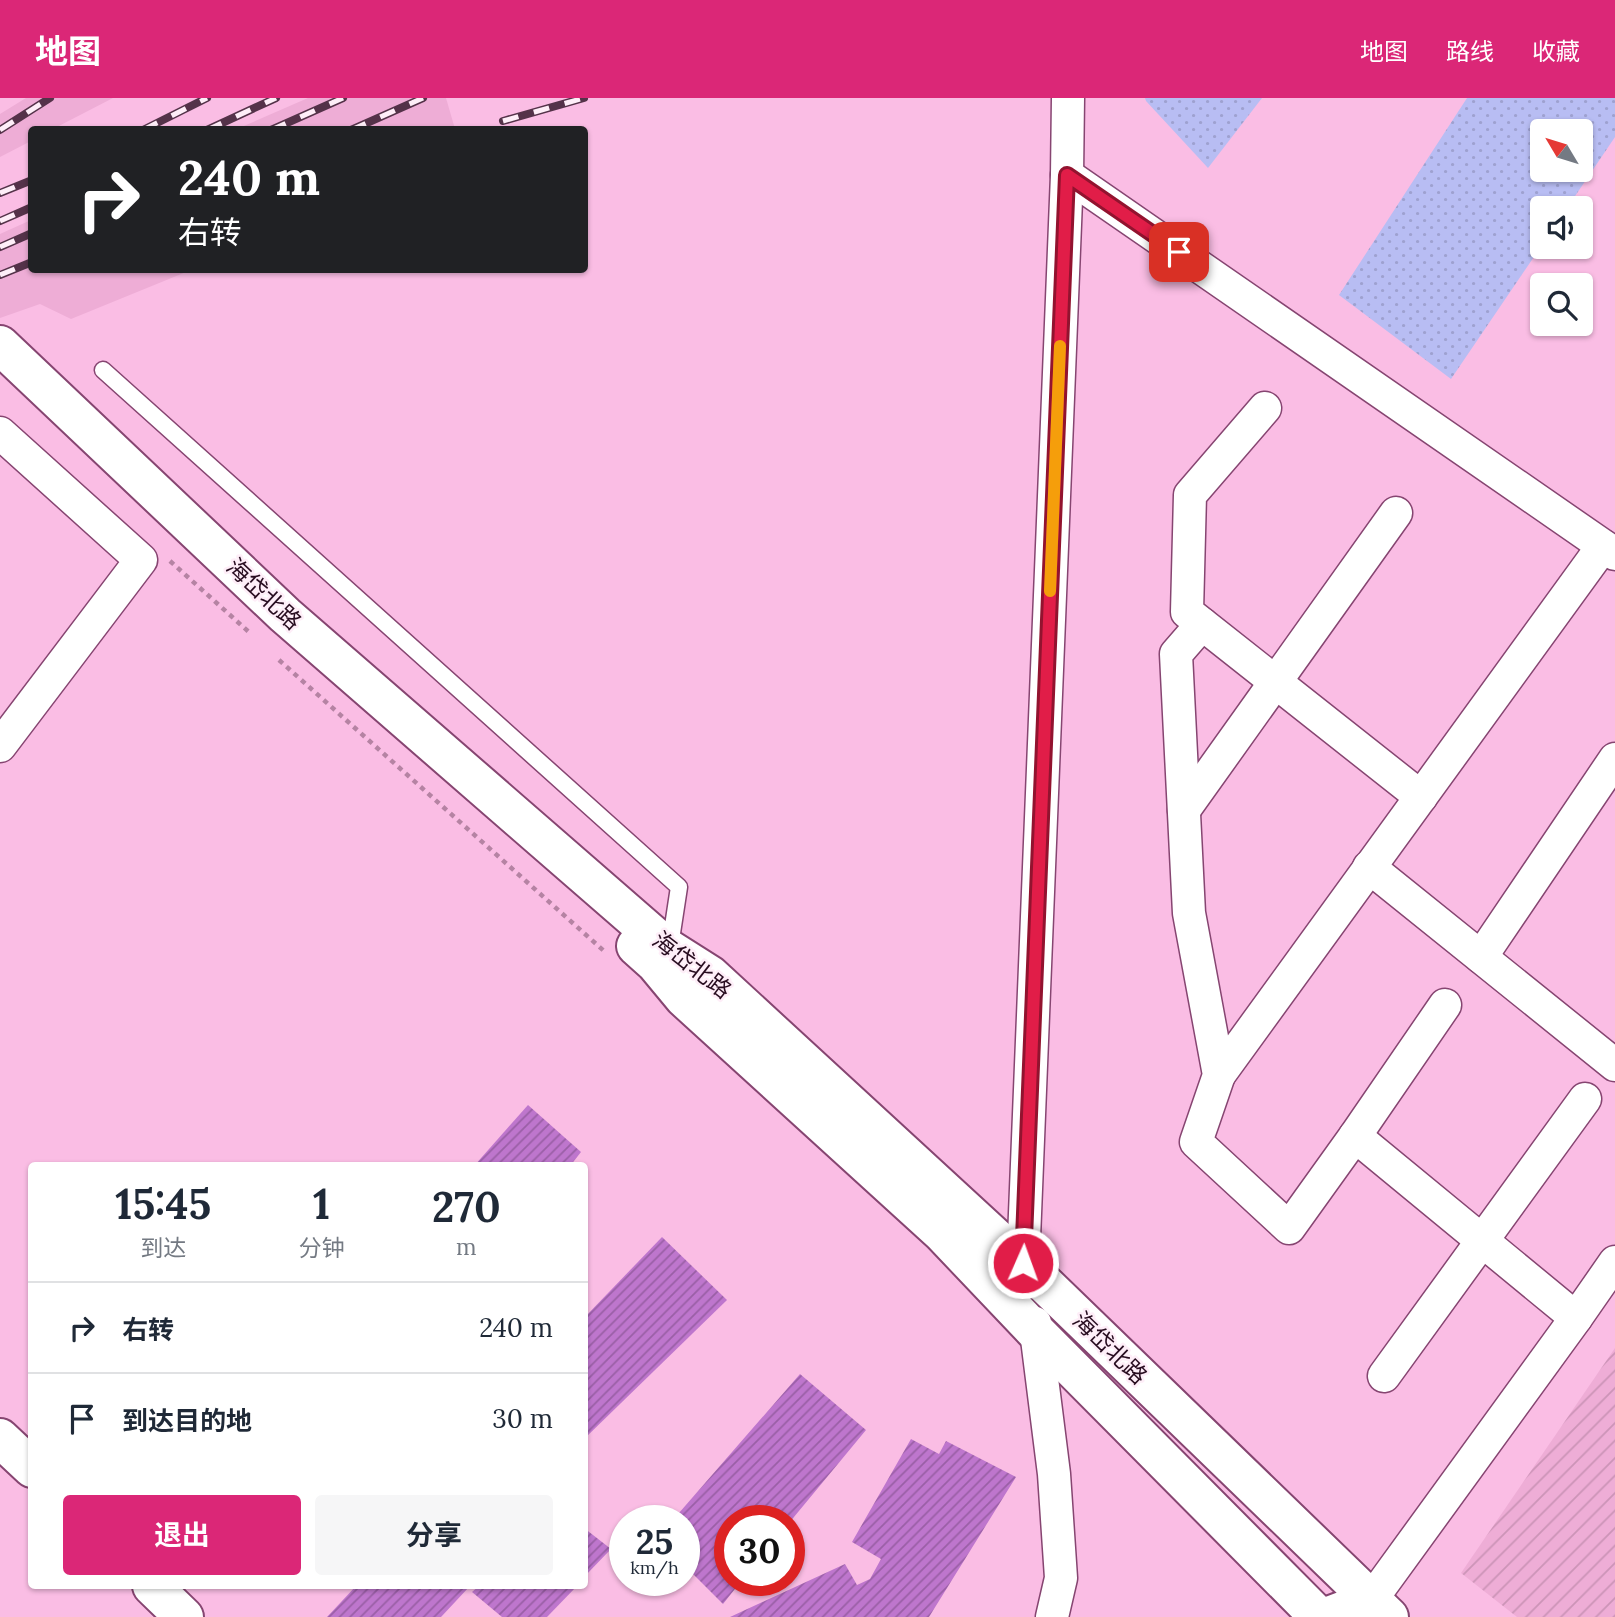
<!DOCTYPE html>
<html lang="zh">
<meta charset="utf-8">
<style>
:root{--surface:#fff;--page:#f6f6f7;--text:#1f2937;--muted:#747a83;--line:#e0e1e3;--accent:#db2777}
body{margin:0;font-family:Lora,"Noto Sans SC",serif;background:var(--page);color:var(--text);height:100vh;display:flex;flex-direction:column;font-size:26px;white-space:nowrap}
*{box-sizing:border-box;margin:0}
p{font-size:23px;color:var(--muted)}
.icon{flex:none;width:38px;height:38px;fill:none;stroke:currentColor;stroke-width:2;stroke-linecap:round;stroke-linejoin:round}
.map{position:relative;flex:1;overflow:hidden}
.sheet{position:absolute;left:28px;top:1064px;width:560px;height:427px;display:flex;flex-direction:column;background:var(--surface);border-radius:7px;box-shadow:0 2px 5px #0004}
.sheet>*{flex:none}
.banner{position:absolute;left:28px;top:28px;width:560px;height:147px;border-radius:7px;box-shadow:0 2px 5px #0004;background:#202124;color:#fff;overflow:hidden}
.needle{width:46px;rotate:308deg}
.fabs{position:absolute;left:1530px;top:21px;display:grid;gap:14px}
.fabs a{display:grid;place-items:center;width:63px;height:63px;border-radius:7px;background:var(--surface);box-shadow:0 2px 5px #0004;font-size:35px}
.speed{position:absolute;left:609px;top:1407px;display:flex;gap:14px;font-size:35px;font-weight:700;text-align:center}
.speed>*{display:grid;place-content:center;width:91px;height:91px;border-radius:50%;background:var(--surface);box-shadow:0 2px 5px #0004;line-height:1}
.speed small{font-size:18px;font-weight:400}
.speed .limit{border:10px solid #d22;background:#fff;color:#111}
.pin{position:absolute;display:grid;place-items:center;width:60px;height:60px;color:#fff;margin:-30px;border-radius:14px;box-shadow:0 4px 10px #0006}
.me{position:absolute;width:77px;margin:-38px;rotate:2deg;stroke-linejoin:round;filter:drop-shadow(0 0 5px #0008)}
.turn{display:flex;align-items:center;gap:24px;height:147px;padding:0 35px;font-size:32px}
.turn .icon{width:91px;height:91px;stroke-width:2.5}
.turn b{display:block;font-size:49px;line-height:60px}
.eta{display:flex;justify-content:space-evenly;align-items:center;height:119px;text-align:center}
.eta b{font-size:42px;font-weight:700;line-height:49px}
.primary-button{display:flex;gap:14px;margin-top:auto;padding:14px 35px}
.primary-button a{flex:1;height:80px;border-radius:7px;background:var(--accent);color:#fff;font-size:28px;font-weight:700;line-height:80px;text-align:center}
.primary-button a+a{background:var(--page);color:var(--text)}
ul{padding:0;list-style:none}
li{display:flex;align-items:center;gap:21px;height:91px;padding:0 35px;border-top:2px solid var(--line)}
li div{flex:1}
li b{display:block;font-size:26px}
li em{font-style:normal}
header{display:flex;align-items:center;gap:42px;box-sizing:border-box;height:98px;padding:0 35px;background:var(--accent);color:#fff}
header strong{font-size:33px}
nav{display:flex;gap:38px;margin-inline-start:auto;font-size:24px}
.map>svg:first-child{display:block}
</style>
<header>
<strong>地图</strong>
<nav><a>地图</a><a>路线</a><a>收藏</a></nav>
</header>
<div class="map">
<svg width="1615" height="1519" viewBox="0 0 1615 1519">
<defs>
<pattern id="industrial-furrows" width="10" height="10" patternUnits="userSpaceOnUse" patternTransform="scale(1.75)"><rect width="10" height="10" fill="#eeadd6"/><path d="M-1 1l2-2M0 10L10 0M9 11l2-2" fill="none" stroke="#cc94b7"/></pattern>
<pattern id="grass-dots" width="8" height="8" patternUnits="userSpaceOnUse" patternTransform="scale(1.75)"><rect width="8" height="8" fill="#b8bdf3"/><path d="M2 2h.1M6 6h.1" fill="none" stroke="#9ea1d0" stroke-width="1.8" stroke-linecap="round"/></pattern>
<pattern id="building-hatch" width="6" height="6" patternUnits="userSpaceOnUse" patternTransform="scale(1.75)"><rect width="6" height="6" fill="#be76cd"/><path d="M-1 1l2-2M0 6l6-6M5 7l2-2" fill="none" stroke="#9a5fa6"/></pattern>
</defs>
<rect width="100%" height="100%" fill="#fabde4"/>
<g fill="#eeadd6">
<polygon points="26,0 113,0 53,31 32,32 31,43 0,59 0,16"/>
<polygon points="308,0 446,0 455,31 237,31"/>
<polygon points="31,122 32,172 191,172 71,221 40,206 0,220 0,136"/>
</g>
<polygon fill="url(#industrial-furrows)" points="1615,1250 1615,1519 1517,1519 1461,1475"/>
<g fill="url(#grass-dots)" fill-rule="evenodd">
<polygon points="1145,0 1262,0 1208,70 1146,3"/>
<path d="M1467 0H1615V39L1567 110H1542V147L1451 281 1339 197ZM1542 33H1580V72H1542Z"/>
</g>
<g fill="url(#building-hatch)">
<polygon points="528,1007 581,1054 570,1068 474,1068"/>
<polygon points="662,1139 727,1202 584,1341 584,1220"/>
<polygon points="800,1276 866,1332 789,1425 789,1423 730,1423 730,1482 742,1482 723,1506 684,1467 684,1423 672,1423"/>
<polygon points="911,1341 939,1356 946,1343 1016,1379 929,1519 730,1519 845,1466 857,1487 870,1481 881,1461 852,1444"/>
<polygon points="584,1430 611,1451 584,1479"/>
<polygon points="356,1488 470,1488 441,1519 327,1519"/>
<polygon points="479,1488 577,1488 547,1519 502,1519 472,1494"/>
</g>
<g fill="none" stroke-linecap="round" stroke-linejoin="round">
<g stroke="#864571" stroke-width="19">
<polyline id="service" points="103,272 679,789 670,848"/>
</g>
<g stroke="#864571" stroke-width="35">
<g id="minor">
<polyline points="1067,77 1615,456"/>
<polyline points="1265,310 1190,397 1187,514 1421,699"/>
<polyline points="0,335 141,462 0,648"/>
<polyline points="1202,526 1176,556 1189,815 1219,977 1196,1044 1289,1130 1355,1038 1445,907"/>
<polyline points="1184,712 1396,415"/>
<polyline points="1369,769 1615,967"/>
<polyline points="1481,859 1615,661"/>
<polyline points="1219,977 1603,448"/>
<polyline points="1355,1038 1576,1220"/>
<polyline points="1026,1181 1023,1165 1067,77 1068,0"/>
<polyline points="1035,1225 1054,1376 1061,1480 1052,1519"/>
<polyline points="1384,1278 1585,1001"/>
<polyline points="1371,1502 1576,1220 1615,1164"/>
</g>
</g>
<g stroke="#864571" stroke-width="42">
<g id="tertiary">
<polyline points="0,1340 32,1370"/>
<polyline points="152,1488 184,1519"/>
<polyline points="1326,1519 1371,1502 1369,1519"/>
</g>
</g>
<g stroke="#864571" stroke-width="42">
<g id="primary">
<polyline points="0,247 285,517 669,851 710,877 1023,1165 1389,1519"/>
<polyline points="636,848 655,865 684,900 942,1135 1037,1235 1319,1519"/>
</g>
</g>
<g stroke="#b583a3" stroke-width="4.5" stroke-dasharray="5 5" stroke-linecap="butt">
<polyline points="170,463 250,535"/>
<polyline points="279,562 604,853"/>
</g>
<use href="#service" stroke="#fff" stroke-width="16"/>
<use href="#minor" stroke="#fff" stroke-width="32"/>
<use href="#tertiary" stroke="#fff" stroke-width="38"/>
<use href="#primary" stroke="#fff" stroke-width="38"/>
<g stroke="#543249" stroke-width="8">
<g id="rail">
<polyline points="503,23 584,0"/>
<polyline points="0,32 50,0"/>
<polyline points="143,32 207,0"/>
<polyline points="207,32 276,0"/>
<polyline points="271,32 343,0"/>
<polyline points="351,32 423,0"/>
<polyline points="0,95 32,82"/>
<polyline points="0,123 32,109"/>
<polyline points="0,149 32,135"/>
<polyline points="0,177 32,164"/>
</g>
</g>
<use href="#rail" stroke="#feeef8" stroke-width="5" stroke-dasharray="16" stroke-linecap="butt"/>
</g>
<g fill="none" stroke-linecap="round" stroke-linejoin="round">
<g stroke="#92132f" stroke-width="18">
<polyline id="route" points="1023,1165 1067,77 1179,154"/>
</g>
<use href="#route" stroke="#e11d48" stroke-width="12"/>
<polyline stroke="#f59e0b" stroke-width="12" points="1050,493 1060,248"/>
</g>
<g text-anchor="middle" stroke-width="5" stroke-linejoin="round" paint-order="stroke">
<g font-size="23" fill="#280d20" stroke="#feeef8">
<text transform="translate(264 496) rotate(43)" y="8">海岱北路</text>
<text transform="translate(692 867) rotate(38)" y="8">海岱北路</text>
<text transform="translate(1110 1250) rotate(44)" y="8">海岱北路</text>
</g>
</g>
</svg>
<div class="fabs">
<a><svg class="needle" viewBox="-14 -14 28 28"><path d="M0-13l5 13h-10z" fill="#e53935"/><path d="M0 13l5-13h-10z" fill="#747a83"/></svg></a>
<a><svg class="icon" aria-label="sound" viewBox="0 0 24 24"><path d="M4 9h4l5-4v14l-5-4H4zM17 9q2 3 0 6"/></svg></a>
<a><svg class="icon" aria-label="search" viewBox="0 0 24 24"><circle cx="10" cy="10" r="6"/><path d="M15 15l6 6"/></svg></a>
</div>
<div class="speed"><div>25<small>km/h</small></div><div class="limit">30</div></div>
<div class="pin" style="left:1179px;top:154px;background:#d93025"><svg class="icon" aria-label="arrive" viewBox="0 0 24 24"><path d="M6 21V4h12l-3 4 3 4H6"/></svg></div>
<svg class="me" style="left:1023px;top:1165px" viewBox="-20 -20 40 40"><circle r="17" fill="#e11d48" stroke="#fff" stroke-width="3"/><path d="M0-11L8 9 0 5-8 9z" fill="#fff"/></svg>
<div class="banner">
<div class="turn"><svg class="icon" aria-label="right" viewBox="0 0 24 24"><path d="M7 20v-9h11M14 6l5 5-5 5"/></svg><div><b>240 m</b>右转</div></div>
</div>
<section class="sheet">
<div class="eta">
<div><b>15:45</b><p>到达</p></div>
<div><b>1</b><p>分钟</p></div>
<div><b>270</b><p>m</p></div>
</div>
<ul>
<li><svg class="icon" aria-label="right" viewBox="0 0 24 24"><path d="M7 20v-9h11M14 6l5 5-5 5"/></svg><div><b>右转</b></div><em>240 m</em></li>
<li><svg class="icon" aria-label="arrive" viewBox="0 0 24 24"><path d="M6 21V4h12l-3 4 3 4H6"/></svg><div><b>到达目的地</b></div><em>30 m</em></li>
</ul>
<div class="primary-button"><a>退出</a><a>分享</a></div>
</section>
</div>
